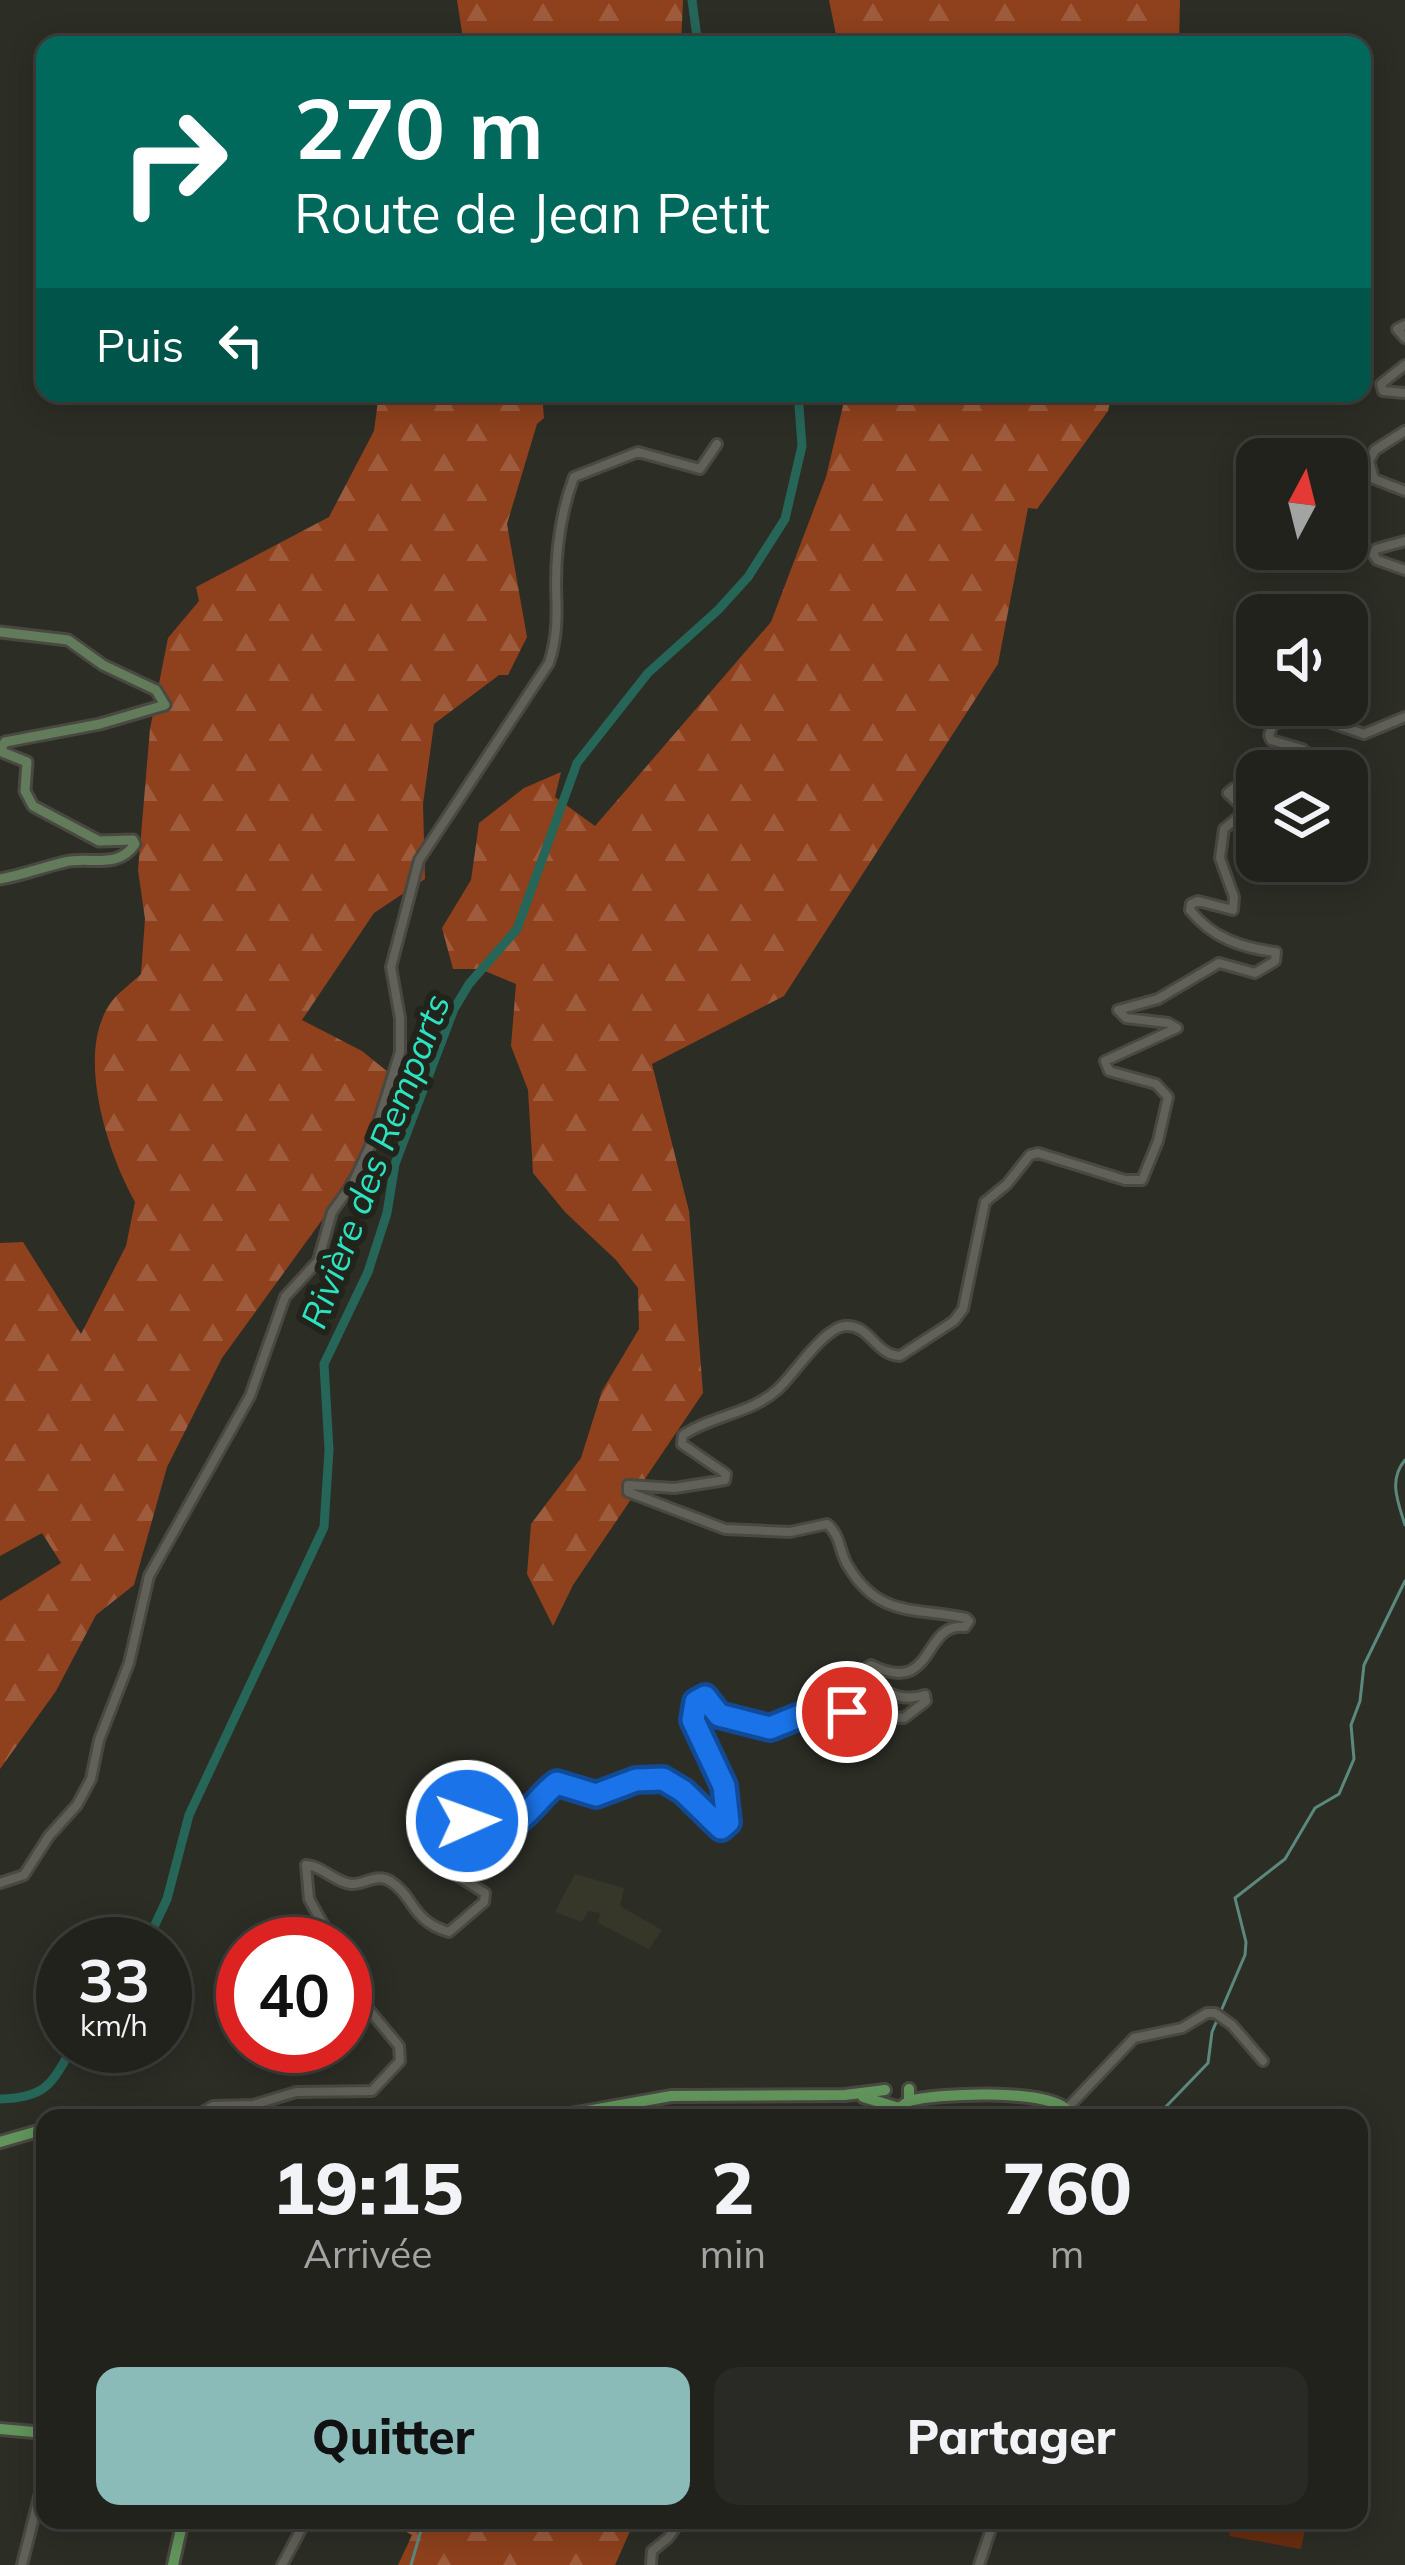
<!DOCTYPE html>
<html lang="fr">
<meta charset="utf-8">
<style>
:root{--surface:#21221c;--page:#292a25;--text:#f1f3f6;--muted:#a2a4a3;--line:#3e3f3b;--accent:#8bbbb9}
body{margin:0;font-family:Mulish,sans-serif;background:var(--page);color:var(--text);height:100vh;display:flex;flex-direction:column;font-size:45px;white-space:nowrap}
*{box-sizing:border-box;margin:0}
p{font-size:39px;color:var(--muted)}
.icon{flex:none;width:66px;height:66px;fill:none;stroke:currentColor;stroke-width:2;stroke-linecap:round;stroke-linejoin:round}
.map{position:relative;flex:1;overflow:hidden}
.details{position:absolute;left:36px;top:2109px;width:1332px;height:420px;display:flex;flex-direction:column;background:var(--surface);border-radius:24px;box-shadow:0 6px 30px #0003,0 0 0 3px var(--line)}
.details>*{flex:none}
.guide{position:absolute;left:36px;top:36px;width:1335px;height:366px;border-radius:24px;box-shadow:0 6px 30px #0003,0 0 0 3px var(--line);background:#00695c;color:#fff;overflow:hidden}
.needle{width:78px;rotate:7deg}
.tools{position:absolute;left:1236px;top:438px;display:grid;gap:24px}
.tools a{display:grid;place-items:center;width:132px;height:132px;border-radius:24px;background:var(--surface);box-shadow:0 6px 30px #0003,0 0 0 3px var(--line);font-size:60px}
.speed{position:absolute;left:36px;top:1917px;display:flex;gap:24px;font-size:60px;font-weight:700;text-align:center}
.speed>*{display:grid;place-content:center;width:156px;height:156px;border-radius:50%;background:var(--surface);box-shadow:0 6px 30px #0003,0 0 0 3px var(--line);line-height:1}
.speed small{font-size:30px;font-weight:400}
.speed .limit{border:18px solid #d22;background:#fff;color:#111}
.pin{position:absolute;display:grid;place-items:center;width:102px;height:102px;color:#fff;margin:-51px;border:6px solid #fff;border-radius:50%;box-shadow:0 3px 12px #0007}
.me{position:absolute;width:132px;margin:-66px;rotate:88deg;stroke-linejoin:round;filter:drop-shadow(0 0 9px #0008)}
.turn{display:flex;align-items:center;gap:42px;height:252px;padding:0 60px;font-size:54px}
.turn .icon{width:156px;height:156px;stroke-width:2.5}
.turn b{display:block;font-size:84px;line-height:102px}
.then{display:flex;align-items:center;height:114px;padding:0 60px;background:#0003;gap:24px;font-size:45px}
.eta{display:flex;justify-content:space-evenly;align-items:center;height:204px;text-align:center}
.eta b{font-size:72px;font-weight:800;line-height:84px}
.primary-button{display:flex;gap:24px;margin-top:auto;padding:24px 60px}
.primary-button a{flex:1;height:138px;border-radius:24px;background:var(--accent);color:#111;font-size:48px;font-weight:800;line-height:138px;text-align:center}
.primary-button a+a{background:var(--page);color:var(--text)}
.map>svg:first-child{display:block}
</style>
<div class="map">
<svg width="1405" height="2565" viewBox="0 0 1405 2565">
<defs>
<pattern id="forest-firs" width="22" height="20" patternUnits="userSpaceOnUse" patternTransform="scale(3)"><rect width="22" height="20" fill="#8f411d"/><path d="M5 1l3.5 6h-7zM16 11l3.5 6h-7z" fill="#9e5c3d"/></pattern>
</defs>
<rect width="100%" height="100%" fill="#2c2d25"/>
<polygon fill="#363729" points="575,1874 624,1888 620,1906 662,1930 649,1949 598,1923 600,1913 588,1911 582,1922 555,1912"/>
<g fill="url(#forest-firs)">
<polygon points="457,0 683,0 681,45 464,45"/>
<polygon points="829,0 1180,0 1179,45 838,45"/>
<path d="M379 393H542L544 418 537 424 507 524 527 637 508 675H499L434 724 423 804 425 879 374 913 302 1020 362 1051 388 1072 367 1145 322 1220 222 1358 167 1467 134 1585 96 1615 56 1691 0 1769V1601L61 1563 42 1533 0 1556V1243L23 1242 81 1334 126 1246 135 1202C107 1152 74 1051 112 1001 120 991 132 983 141 974L145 919 138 870 150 729 168 638 199 601 196 587 329 517 374 431Z"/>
<polygon points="846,393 1112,393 1108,411 1037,509 1028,508 998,664 784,996 652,1064 689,1211 703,1393 573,1585 553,1626 527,1574 531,1524 581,1458 602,1391 639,1329 638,1288 616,1260 565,1212 533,1173 528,1090 511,1046 516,984 480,969 453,969 442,928 471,880 479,823 524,788 561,772 555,797 595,826 771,622 826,477"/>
<polygon points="407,2520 635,2520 615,2565 398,2565 412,2535 399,2528"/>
</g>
<polygon fill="#692d10" points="1232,2520 1307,2520 1301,2549 1229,2536"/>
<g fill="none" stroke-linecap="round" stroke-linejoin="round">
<g stroke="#5c897e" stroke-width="3">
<path d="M1405 1460C1388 1480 1398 1502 1405 1525"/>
<polyline points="1155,2118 1208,2063 1212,2032 1245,1955 1246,1942 1235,1898 1285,1859 1315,1808 1339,1794 1354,1759 1351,1725 1360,1701 1364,1665 1405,1581"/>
<polyline points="411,2565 424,2520"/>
</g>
<g stroke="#256658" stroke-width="9">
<polyline points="692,0 698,45"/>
<polyline points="146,1944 167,1899 189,1815 324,1527 329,1450 324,1364 368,1272 387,1213 395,1164 454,1009 469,984 517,929 577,763 648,673 718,610 748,577 785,519 802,446 798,393"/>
<path d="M0 2099C46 2098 52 2084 73 2046"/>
</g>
<g stroke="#494942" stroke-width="14">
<g id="tertiary">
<polyline points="1405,325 1397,329 1405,338"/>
<polyline points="1405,365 1381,384 1383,391 1405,393"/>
<polyline points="1405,431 1375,450 1369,461 1374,479 1405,491"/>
<polyline points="1405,541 1376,549 1373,554 1377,560 1405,570"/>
<polyline points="1326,771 1302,749 1271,740 1269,735 1273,723 1317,718 1364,734 1405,717"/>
<polyline points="1228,793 1236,801 1257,809"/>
<polyline points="1228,793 1234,788 1257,791"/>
<path d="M0 1883 24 1875 49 1836 77 1805 91 1779 99 1740 129 1663 149 1576 250 1396 285 1297 318 1261 332 1212 353 1183 372 1142 400 1052V1018L391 967 419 860 549 663C558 636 557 613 556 585 556 549 561 511 574 477L638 452 700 469 717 444"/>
<path d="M327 1944 328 1933 309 1899 306 1865C323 1866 334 1882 351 1884 364 1885 377 1873 390 1881 415 1897 411 1921 449 1932L484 1902 485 1893 453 1873 442 1861 421 1800 423 1796C458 1794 477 1852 526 1818 539 1808 543 1792 557 1783L596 1795 636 1780 663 1779 684 1791 721 1828 728 1822 724 1786 693 1720V1710L701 1698 705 1697 719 1715 770 1728 812 1711 904 1718 926 1701 925 1695C898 1703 879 1692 866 1668L871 1665C936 1697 921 1622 965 1627L969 1621 966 1618C914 1607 879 1618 848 1566 839 1552 841 1535 827 1524L790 1532 725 1529 628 1492V1485L675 1488 725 1480 726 1474 682 1444 683 1435C713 1415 750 1414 777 1390 794 1375 823 1328 845 1326 870 1324 875 1355 900 1356L954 1321 963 1309 985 1202 1007 1184 1030 1155 1038 1153 1125 1180H1142L1158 1141 1168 1097 1156 1084 1109 1071 1105 1061 1177 1028 1168 1023 1126 1018 1118 1010 1158 999 1219 963 1255 973 1275 961 1276 952C1242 948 1212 938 1190 910L1191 904 1198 901 1233 910 1234 897 1220 858 1224 829 1237 818 1257 820"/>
<polyline points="192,2118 213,2106 253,2105 296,2092 372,2091 400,2061 399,2046 345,1981"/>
<polyline points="1058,2118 1134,2038 1182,2028 1207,2013 1215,2013 1232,2025 1263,2061"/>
<polyline points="22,2565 45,2473"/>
<polyline points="282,2565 306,2520"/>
<polyline points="651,2565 652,2551 668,2538 681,2520"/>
<polyline points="979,2565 994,2520"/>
</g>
</g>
<g stroke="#494942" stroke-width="15">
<g id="secondary">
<polyline points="0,632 68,640 103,665 156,690 165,705 100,724 5,742 2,746"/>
<path d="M0 879C23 875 43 867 65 862 89 856 118 870 135 844L133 840 99 841 33 806 25 791 27 762 2 752V746"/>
</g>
</g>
<g stroke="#494942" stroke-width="16">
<g id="primary">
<polyline points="863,2097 899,2108 909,2101 909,2089"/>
<path d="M909 2101C940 2093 1043 2089 1066 2109"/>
<polyline points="548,2118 671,2096 845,2095 885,2090"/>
<polyline points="0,2142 45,2129"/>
<polyline points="0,2429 45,2433"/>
<polyline points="173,2565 183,2520"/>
</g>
</g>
<use href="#tertiary" stroke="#616159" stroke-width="8"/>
<use href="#secondary" stroke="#627b5a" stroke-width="9"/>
<use href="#primary" stroke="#62955c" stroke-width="10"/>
</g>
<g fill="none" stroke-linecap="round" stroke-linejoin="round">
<g stroke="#114b97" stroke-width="30">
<path id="route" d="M467 1821C513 1849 531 1801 557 1783L596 1795 636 1780 663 1779 683 1791 721 1828 728 1822 724 1786 693 1720 696 1702 705 1697 719 1715 770 1728 812 1711 847 1712"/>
</g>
<use href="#route" stroke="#1a73e8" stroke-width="21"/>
</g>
<g text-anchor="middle" stroke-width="12" stroke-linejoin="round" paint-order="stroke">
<g font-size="36" font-style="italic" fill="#2be3c1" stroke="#22231b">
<text transform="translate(375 1161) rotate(-69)" y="13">Rivière des Remparts</text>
</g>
</g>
</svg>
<div class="tools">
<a><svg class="needle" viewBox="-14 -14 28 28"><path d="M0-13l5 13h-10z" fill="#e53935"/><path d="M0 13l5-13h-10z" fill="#a2a4a3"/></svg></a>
<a><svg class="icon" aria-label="sound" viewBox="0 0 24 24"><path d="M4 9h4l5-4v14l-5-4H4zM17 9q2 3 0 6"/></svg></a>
<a><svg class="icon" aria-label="layers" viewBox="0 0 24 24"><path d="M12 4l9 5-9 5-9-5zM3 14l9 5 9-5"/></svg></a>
</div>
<div class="speed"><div>33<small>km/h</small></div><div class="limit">40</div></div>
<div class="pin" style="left:847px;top:1712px;background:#d93025"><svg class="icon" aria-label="arrive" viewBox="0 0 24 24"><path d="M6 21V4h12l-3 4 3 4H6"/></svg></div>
<svg class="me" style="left:467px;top:1821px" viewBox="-20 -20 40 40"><circle r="17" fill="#1a73e8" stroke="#fff" stroke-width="3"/><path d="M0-11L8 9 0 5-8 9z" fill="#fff"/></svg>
<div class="guide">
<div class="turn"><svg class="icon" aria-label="right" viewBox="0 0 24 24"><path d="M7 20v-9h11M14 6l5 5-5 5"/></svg><div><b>270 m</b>Route de Jean Petit</div></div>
<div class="then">Puis<svg class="icon" aria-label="left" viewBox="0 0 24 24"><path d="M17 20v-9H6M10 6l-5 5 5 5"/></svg></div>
</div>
<section class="details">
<div class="eta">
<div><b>19:15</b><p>Arrivée</p></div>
<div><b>2</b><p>min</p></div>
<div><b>760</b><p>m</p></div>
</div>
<div class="primary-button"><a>Quitter</a><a>Partager</a></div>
</section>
</div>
